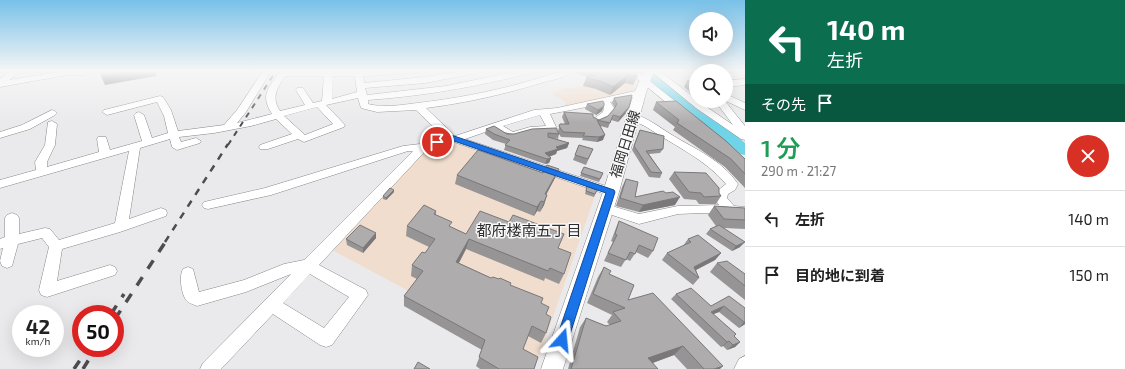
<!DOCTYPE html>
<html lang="ja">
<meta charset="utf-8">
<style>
:root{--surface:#fff;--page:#f2f2f2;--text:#222;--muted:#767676;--line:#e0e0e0}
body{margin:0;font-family:"Exo 2","Noto Sans JP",sans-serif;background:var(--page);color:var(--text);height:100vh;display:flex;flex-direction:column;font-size:15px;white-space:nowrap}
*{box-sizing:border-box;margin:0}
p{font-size:13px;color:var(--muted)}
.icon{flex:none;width:22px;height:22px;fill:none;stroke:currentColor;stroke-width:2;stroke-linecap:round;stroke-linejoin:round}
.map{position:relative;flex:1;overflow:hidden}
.details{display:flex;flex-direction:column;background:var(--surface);width:380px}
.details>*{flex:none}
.banner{background:#0b6e4f;color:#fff;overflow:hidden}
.fabs{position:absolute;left:689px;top:12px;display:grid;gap:8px}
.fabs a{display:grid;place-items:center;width:44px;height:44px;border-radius:50%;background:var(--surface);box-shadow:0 4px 16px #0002;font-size:20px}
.speed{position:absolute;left:12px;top:305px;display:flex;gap:8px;font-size:20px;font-weight:700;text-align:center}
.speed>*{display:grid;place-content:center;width:52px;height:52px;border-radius:50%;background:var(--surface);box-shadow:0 4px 16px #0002;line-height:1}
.speed small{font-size:10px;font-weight:400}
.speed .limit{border:6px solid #d22;background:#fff;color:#111}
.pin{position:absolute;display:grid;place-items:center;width:34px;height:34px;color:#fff;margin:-17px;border:2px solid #fff;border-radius:50%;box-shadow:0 1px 4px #0007}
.me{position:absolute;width:44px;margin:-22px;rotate:18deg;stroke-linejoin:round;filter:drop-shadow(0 0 3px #0008)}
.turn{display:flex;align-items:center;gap:14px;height:84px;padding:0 16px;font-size:18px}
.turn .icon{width:52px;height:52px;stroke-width:2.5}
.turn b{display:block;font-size:28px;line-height:34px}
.then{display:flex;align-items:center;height:38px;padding:0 16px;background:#0003;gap:8px;font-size:15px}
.round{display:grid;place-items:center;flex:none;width:42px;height:42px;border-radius:21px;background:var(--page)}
.summary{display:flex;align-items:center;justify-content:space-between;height:68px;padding:0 16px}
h1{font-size:24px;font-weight:600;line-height:30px;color:#1e9e55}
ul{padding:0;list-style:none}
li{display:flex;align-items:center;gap:12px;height:56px;padding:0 16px;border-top:1px solid var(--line)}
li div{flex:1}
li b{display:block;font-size:15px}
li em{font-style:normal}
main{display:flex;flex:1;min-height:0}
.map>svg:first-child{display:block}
</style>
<main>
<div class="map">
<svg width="745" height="369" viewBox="0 0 745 369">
<rect width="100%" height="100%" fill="#eaeaec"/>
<g fill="#f0ddcd">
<polygon points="625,71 633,78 635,82 633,95 564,109 566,102 552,94 559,91 564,88 580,87"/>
<polygon points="451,140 597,190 538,360 330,249 428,145"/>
</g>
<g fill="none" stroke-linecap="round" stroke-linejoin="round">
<polygon fill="#70d4e9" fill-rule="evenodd" points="640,71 651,71 738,137 745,143 745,155 740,154 716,133 653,84"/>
<g stroke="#878789" stroke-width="1">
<g id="minor">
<polygon points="11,71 20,71 9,80 65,71 87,71 85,75 67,75 0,87 0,79"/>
<path d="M263 71H271L246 112 237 123 272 114C259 94 270 87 280 71H419L415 73 363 76 364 83 425 77 464 71H481L477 73 425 83 365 88 367 95 446 86 518 71H531L530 73C476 87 423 96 368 100V104C385 108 401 105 417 103 453 99 490 92 526 82 541 78 557 70 573 71 567 77 553 80 544 82 506 94 466 103 426 108L455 136 534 110 557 108 640 90 644 93 643 95 610 102 614 108C611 115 605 121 597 123L592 120 603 112 604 108 602 104 550 114 557 129 556 131 530 133 512 138 494 129 465 139 615 189 617 192 615 195 611 196 451 141 429 147 319 265 366 290 368 295 332 345 326 347 320 345 273 314 221 369H200L203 363 291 274 246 292 197 306C193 304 188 303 186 300 181 293 179 275 183 269L188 267 193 269 199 292 244 280 284 264 304 260 413 151H408L271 195 208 209 204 208 202 205 204 202 265 188 403 146 420 144 444 137 416 110 377 112 361 108 358 98 326 105 345 125 344 127 304 142 298 139 268 149H260L259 147 260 145 292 134 276 119 251 126 214 133 179 137 181 142 196 138 201 141 200 143 177 150 172 147 170 139 140 148 129 219 161 208 166 210 167 213 166 216 120 232 62 249 57 281 110 265 115 267 117 271 115 275 47 297 41 295 39 290 49 247 42 238 18 244 12 266 7 268 2 266 0 261 3 248 0 249V239L5 237V218L7 215 12 213 17 215 19 218V234L45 228 50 229 59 240 115 223 129 151 0 188V180L36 170 35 162 45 145 48 122 52 121 57 124 55 145 47 162V167L99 152 97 139 98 137H106L110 150 142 141 134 115 136 113 139 112 144 115 152 138 168 133 164 116 157 102 107 115 102 112 104 110 160 96 163 97 171 110 178 131 224 125 237 110ZM285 76H324L322 101 313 103 303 88H297L296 90 305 105 280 111C271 98 277 88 285 76ZM332 76H355L357 92 332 99ZM317 107 333 124 305 135 284 116ZM540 115 546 126 530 127 513 132 503 126ZM310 274 349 297 324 328 283 303Z"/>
<polygon points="628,71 637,71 685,109 687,111 685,113 679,113"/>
<polygon points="651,71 660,71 696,99 696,101 698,101 733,125 715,101 725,101 745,126 745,140 741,139 696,108"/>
<polygon points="745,79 745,85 726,87 726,81"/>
<polygon points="726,94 745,103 745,110 726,101"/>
<polygon points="52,110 55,111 57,113 55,115 30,129 0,138 0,132 22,125"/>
<path d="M634 114C648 118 659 127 672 135 695 149 722 160 738 184L735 190 728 194 727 198 734 206 745 207V215L702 213 678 214 639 224 600 211 599 208 600 205 605 204 639 214 678 206 719 205 715 199 716 192 726 184C705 159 675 146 648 128 642 124 633 122 629 117Z"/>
<polygon points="745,356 745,369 734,369 739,359"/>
</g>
</g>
<g stroke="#878789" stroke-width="1">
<polygon id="major" points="644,71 654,71 646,93 619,192 563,369 541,369 603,192 634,93"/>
</g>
<use href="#minor" fill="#fff" fill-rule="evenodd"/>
<use href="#major" fill="#fff" fill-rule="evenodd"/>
<polyline stroke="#4d4d4f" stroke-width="2" stroke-dasharray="5.5 5.5" stroke-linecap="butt" points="228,145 276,71"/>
<polyline stroke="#4d4d4f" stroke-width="2.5" stroke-dasharray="7 7" stroke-linecap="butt" points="165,242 228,144"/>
<g stroke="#4d4d4f" stroke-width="3.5" stroke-dasharray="10 10" stroke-linecap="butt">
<polyline points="111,314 124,294"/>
<polyline points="115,319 166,241"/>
<polyline points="74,369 88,348"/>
<polyline points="83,369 96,348"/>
</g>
</g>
<g fill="#969495">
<polygon points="575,71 637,71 637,77 633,85 625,83 610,95 596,89 583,86 586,78 588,77 575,73"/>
<polygon points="687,81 696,81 696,97 684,87"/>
<polygon points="614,98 627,112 618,122 611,120 608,128 600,126 603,140 597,142 582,140 583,138 561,137 559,134 558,139 553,138 569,143 567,148 557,151 556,154 549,157 551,158 549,163 545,164 504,150 506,144 493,140 485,134 486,129 514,134 558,131 560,124 565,124 562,117 564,112 593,117 599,120 608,116 614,109 615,108 612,103"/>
<polygon points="701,101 714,101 713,103 703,103"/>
<polygon points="656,102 745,159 745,188 725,167 673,130 675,127 653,110"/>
<polygon points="587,104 602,111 596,115 585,109"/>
<polygon points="640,130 663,149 660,153 649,154 662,173 660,178 649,177 632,150"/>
<polygon points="579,145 593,149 586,165 573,160"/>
<polygon points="584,167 603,173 599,182 580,176"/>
<polygon points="674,172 719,193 721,196 716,204 699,204 696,200 684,199 669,179"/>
<polygon points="457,175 555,178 546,195 547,195 544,205 540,212 537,211 534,216 455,184"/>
<polygon points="626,179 635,197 666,193 675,205 639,212 616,206 622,187"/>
<polygon points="587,186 597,190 594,197 585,194"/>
<polygon points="394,192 386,200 383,199 383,196"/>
<polygon points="714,206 745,208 745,229 724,228 740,247 732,251 706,234 710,229 716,226 708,215"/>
<polygon points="436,211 436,215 451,227 466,234 558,248 564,274 559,284 545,278 544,281 466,249 459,263 491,278 510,285 541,303 546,314 546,333 541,343 528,336 523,349 534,369 480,369 476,366 482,350 404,306 404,296 417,279 411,276 412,265 425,253 429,247 406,236 407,226"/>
<polygon points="619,221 653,251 648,258 636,252 630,261 626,259 621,267 604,261 613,242 611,241 616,228"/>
<polygon points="376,233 376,238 363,253 347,245 346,239"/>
<polygon points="688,239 721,253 715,260 696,270 699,278 693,285 662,260 667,253 683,246"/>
<polygon points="717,263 745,274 745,300 710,272"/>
<polygon points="604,267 609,274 628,300 720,369 687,369 674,355 653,363 658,369 568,369 580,327 586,318 606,326 610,325 607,322 612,315 587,303 598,277"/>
<polygon points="676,294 711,306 745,308 745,324 739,328 719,312 713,314 734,336 740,342 735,347 727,350 723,346 721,347 671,299"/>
</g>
<g fill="#7a7879">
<polygon points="132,71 156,71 156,76 105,85 101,76"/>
<polygon points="628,75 625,83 610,95 613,87"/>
<polygon points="604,106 602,111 596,115 598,110"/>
<polygon points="629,107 627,112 618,122 620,117"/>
<polygon points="605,135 603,140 597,142 599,137"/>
<polygon points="569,143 567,148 557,151 556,154 545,158 545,153 556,147"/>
<polygon points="551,158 549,163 545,164 547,159"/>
<polygon points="559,169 555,178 542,202 545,194"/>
<polygon points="394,190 394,192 386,200 386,198"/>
<polygon points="547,195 544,205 540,212 544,202"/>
<polygon points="680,197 675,205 639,212 643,205"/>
<polygon points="541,201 537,211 534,216 537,207"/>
<polygon points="376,233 376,238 363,253 363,248"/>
<polygon points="469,239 466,249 454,272 456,262"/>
<polygon points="745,242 740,247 732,251 736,246"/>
<polygon points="721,253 715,260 692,272 694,267"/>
<polygon points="724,306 719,312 706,317 711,312"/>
<polygon points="744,322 745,322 745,324 739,328"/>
<polygon points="729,341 723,346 721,347 727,342"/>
<polygon points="740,342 735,347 727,350 733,345"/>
<polygon points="683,346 674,355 641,367 648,358"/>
<polygon points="723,366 720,369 714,369"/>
</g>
<g fill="#aeacad" stroke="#7a7879">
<polygon points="102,71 132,71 101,76"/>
<polygon points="595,71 637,71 637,77 628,75 613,87 600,81 586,78 601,73"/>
<polygon points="695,80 696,81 696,87 687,81"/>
<polygon points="632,95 629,107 620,117 613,115 610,123 597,120 605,135 599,137 583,136 585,133 563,132 559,126 560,124 569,124 564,112 593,114 593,117 599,120 608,116 614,109 617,104 614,98"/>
<polygon points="603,101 604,103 604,106 598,110 587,104"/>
<polygon points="676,101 726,141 745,159 745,174 731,159 677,123 679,120 656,102"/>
<polygon points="494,126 507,134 514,134 532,129 556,128 559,134 548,133 548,137 569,143 556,147 558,149 545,153 551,158 547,159 505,145 510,140 494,134 486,129"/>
<polygon points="640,130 664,136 663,149 646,151 662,173 651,172 634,146"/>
<polygon points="579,145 593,149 588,159 575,155"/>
<polygon points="478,150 543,173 547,165 559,169 545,194 547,195 544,202 541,201 537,207 457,175"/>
<polygon points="584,167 603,173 600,179 581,173"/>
<polygon points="674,172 706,173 719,188 719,193 721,196 704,197 701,193 689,192"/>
<polygon points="626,179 638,182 635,197 663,191 666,193 673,192 680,197 643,205 620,198"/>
<polygon points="587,186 597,190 595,194 586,191"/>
<polygon points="390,188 394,190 386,198 383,196"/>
<polygon points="424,205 436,211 434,214 452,222 449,226 466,234 480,211 509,222 513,215 564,234 558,248 571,253 564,274 550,268 548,271 469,239 456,262 491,278 493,277 499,279 500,278 511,283 510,285 543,298 541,303 549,307 546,314 551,317 546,333 532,326 523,349 538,357 534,369 499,369 479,357 485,340 404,296 423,271 412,265 422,252 425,253 435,239 407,226"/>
<polygon points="714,206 745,208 745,220 724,219"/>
<polygon points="619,221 658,238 653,251 639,245 635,254 630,252 626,260 608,253 617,235 615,234"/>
<polygon points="360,225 376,233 363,248 346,239"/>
<polygon points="719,225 745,242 736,246 710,229"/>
<polygon points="698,235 721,253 694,267 699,278 667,253 691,242 688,239"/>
<polygon points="727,261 745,274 745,286 717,263"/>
<polygon points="604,267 611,271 609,274 634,285 628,300 653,293 723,366 714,369 704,369 683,346 648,358 658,369 571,369 586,318 606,326 621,321 613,312 625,308 593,294"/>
<polygon points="691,288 711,306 729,296 745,308 745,322 744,322 724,306 711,312 736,334 734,336 740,342 733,345 729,341 727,342 676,294"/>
<polygon points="418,362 430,369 414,369"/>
</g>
<linearGradient id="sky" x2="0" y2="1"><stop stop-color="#78c1e8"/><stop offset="0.58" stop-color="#f6f6f6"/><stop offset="1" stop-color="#f6f6f6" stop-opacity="0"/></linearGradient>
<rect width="745" height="123" fill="url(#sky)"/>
<polygon fill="#1a73e8" stroke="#114b97" points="451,135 614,190 615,192 567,344 562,346 557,344 556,340 606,193 451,140 437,144 433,142"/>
<g text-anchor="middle" stroke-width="3" stroke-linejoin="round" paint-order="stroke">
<g font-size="14" fill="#2d2d2e" stroke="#f8f8f9">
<text transform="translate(625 144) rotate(-73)" y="5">福岡日田線</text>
</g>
<g font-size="15" fill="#2d2d2e" stroke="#f8f8f9">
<text x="529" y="236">都府楼南五丁目</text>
</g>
</g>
</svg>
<div class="fabs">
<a><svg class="icon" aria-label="sound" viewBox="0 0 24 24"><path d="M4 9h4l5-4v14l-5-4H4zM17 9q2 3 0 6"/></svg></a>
<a><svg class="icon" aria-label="search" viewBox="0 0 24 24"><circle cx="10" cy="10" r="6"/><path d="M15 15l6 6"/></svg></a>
</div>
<div class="speed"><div>42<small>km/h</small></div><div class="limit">50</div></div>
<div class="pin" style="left:437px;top:142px;background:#d93025"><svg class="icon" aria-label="arrive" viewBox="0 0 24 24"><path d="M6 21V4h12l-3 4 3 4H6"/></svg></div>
<svg class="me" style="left:562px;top:340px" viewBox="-20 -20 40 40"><path d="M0-17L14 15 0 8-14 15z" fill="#1a73e8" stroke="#fff" stroke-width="4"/></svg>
</div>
<section class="details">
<div class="banner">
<div class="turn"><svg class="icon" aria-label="left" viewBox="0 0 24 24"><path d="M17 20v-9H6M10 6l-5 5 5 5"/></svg><div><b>140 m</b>左折</div></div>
<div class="then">その先<svg class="icon" aria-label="arrive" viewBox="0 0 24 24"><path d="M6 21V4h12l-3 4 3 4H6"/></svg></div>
</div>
<div class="summary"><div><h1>1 分</h1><p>290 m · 21:27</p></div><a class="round" style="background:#d93025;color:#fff"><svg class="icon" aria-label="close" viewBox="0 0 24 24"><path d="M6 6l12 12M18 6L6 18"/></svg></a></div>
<ul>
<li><svg class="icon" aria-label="left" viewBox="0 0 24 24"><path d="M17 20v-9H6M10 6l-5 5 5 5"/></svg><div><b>左折</b></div><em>140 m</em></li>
<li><svg class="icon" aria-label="arrive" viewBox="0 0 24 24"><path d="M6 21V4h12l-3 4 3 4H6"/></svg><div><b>目的地に到着</b></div><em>150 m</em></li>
</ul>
</section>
</main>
